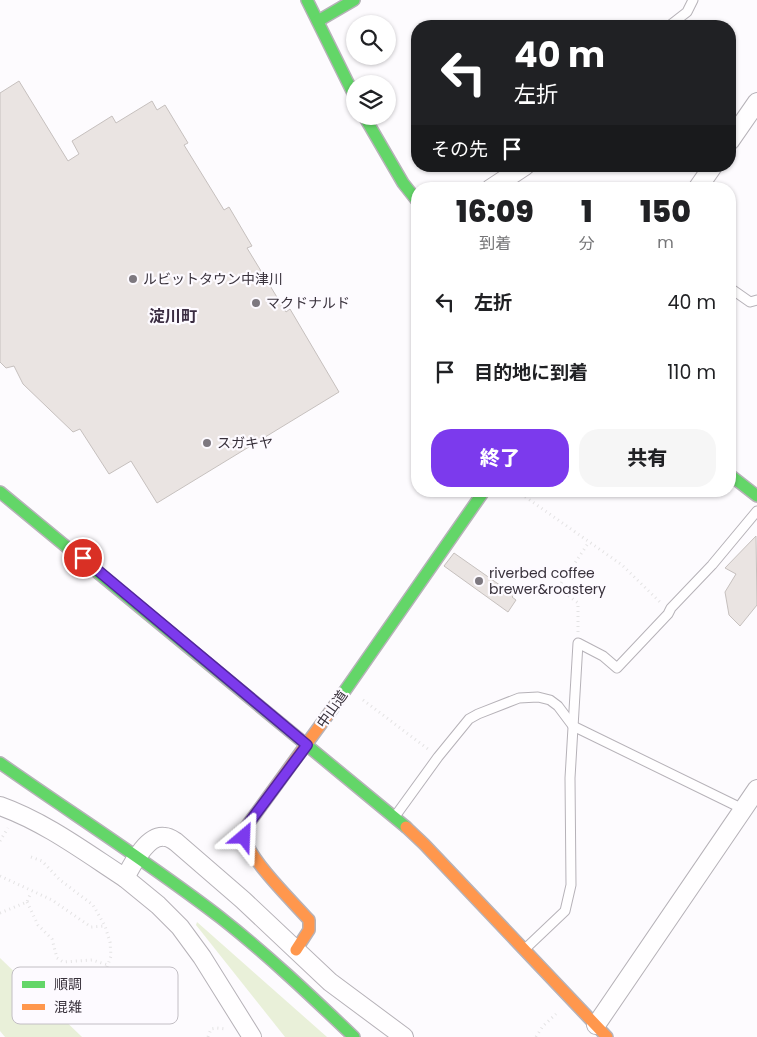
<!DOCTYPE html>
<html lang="ja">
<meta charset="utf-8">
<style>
:root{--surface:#fff;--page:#f6f6f6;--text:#202124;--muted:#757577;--accent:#7c3aed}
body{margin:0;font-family:Poppins,"Noto Sans JP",sans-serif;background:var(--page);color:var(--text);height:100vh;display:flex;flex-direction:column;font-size:19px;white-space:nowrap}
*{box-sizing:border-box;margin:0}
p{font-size:16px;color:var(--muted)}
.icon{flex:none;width:28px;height:28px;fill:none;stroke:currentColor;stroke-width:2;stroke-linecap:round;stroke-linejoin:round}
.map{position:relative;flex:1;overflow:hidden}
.panel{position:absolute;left:411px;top:182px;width:325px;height:315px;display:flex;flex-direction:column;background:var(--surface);border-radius:20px;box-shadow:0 1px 4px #0004}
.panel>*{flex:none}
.top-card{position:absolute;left:411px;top:20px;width:325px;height:152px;border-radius:20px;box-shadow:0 1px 4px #0004;background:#202124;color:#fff;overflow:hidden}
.buttons{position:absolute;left:346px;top:15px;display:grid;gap:10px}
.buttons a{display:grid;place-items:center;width:50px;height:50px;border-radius:50%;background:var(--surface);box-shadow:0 1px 4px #0004;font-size:25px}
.pin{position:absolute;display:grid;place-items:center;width:42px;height:42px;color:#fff;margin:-21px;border:2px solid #fff;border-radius:50%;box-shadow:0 1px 5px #0007}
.me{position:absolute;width:55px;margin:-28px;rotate:26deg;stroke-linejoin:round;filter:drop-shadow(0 0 4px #0008)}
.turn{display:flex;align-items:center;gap:18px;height:105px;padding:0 20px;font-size:22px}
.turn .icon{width:65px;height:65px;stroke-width:2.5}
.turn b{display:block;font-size:35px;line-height:42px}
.then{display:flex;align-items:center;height:48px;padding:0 20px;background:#0003;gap:10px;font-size:19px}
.eta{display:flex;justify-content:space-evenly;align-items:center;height:85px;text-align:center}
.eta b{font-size:30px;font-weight:800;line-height:35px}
.button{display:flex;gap:10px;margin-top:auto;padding:10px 20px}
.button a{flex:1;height:58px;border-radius:20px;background:var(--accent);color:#fff;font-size:20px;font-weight:800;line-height:58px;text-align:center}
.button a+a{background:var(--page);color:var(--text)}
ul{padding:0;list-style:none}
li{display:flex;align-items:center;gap:15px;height:70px;padding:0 20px}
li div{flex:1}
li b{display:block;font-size:19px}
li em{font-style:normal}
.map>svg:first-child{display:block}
</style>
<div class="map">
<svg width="757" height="1037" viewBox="0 0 757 1037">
<rect width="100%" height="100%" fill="#fdfbfe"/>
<g fill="#e9f0d9">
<polygon points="197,922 327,1037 285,1037 196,925"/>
<polygon points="0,958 82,1037 5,1037 0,1031"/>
</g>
<g fill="#eae4e2" stroke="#c6c0be">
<polygon points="19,81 68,161 79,154 72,141 112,116 116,123 152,101 157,110 165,105 188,143 184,145 224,210 229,207 252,246 247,248 286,312 290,309 339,392 157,503 131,461 109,474 80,429 73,432 23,384 14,366 6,368 0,362 0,93"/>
<polygon points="756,536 757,605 740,626 729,615 725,592 736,574 725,568"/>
<polygon points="454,553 514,595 512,597 516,600 508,612 444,566"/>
</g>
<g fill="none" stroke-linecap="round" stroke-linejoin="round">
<g stroke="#b6b2b8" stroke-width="11">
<g id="lane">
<polyline points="669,26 687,12 693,0"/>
<polyline points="730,288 750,302 757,300"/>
<polyline points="396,815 438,757 469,719 478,714 519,698 538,697 550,700 558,706 573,726 743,809"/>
<polyline points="526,948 565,911 571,885 570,778 578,643 603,656 617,668 668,614 671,608 712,565 757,511"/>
</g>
</g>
<g stroke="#b6b2b8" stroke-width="20">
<g id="street">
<polyline points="730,141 757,102"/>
<polyline points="490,189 525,166"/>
<polyline points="697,189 713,166"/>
<path d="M0 806C45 822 85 852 125 878 132 865 147 834 165 837 169 837 173 840 176 842L243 900 330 982 404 1037"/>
<polyline points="125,878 158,905 180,927 202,957 252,1037"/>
<polyline points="596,1025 757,789"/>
</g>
</g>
<g stroke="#b6b2b8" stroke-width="14">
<g id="fast">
<polyline points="307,0 355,97"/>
<polyline points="318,21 354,0"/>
<polyline points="364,116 403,183 418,202"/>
<polyline points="730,475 757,496"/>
<polyline points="0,492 406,827"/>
<polyline points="335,705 484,491"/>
<path d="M0 763C74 815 150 863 221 918 268 955 311 996 354 1037"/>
</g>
</g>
<g stroke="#b6b2b8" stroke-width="14">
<g id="slow">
<polyline points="406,827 424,844 607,1037"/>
<path d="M296 950 309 930V920C292 901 252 862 245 839 244 835 245 831 246 827L335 705"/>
</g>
</g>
<g stroke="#e4e3e4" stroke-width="3" stroke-dasharray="1 4" stroke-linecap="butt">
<polyline points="517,491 622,565 660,602"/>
<polyline points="578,632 578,603 558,588 589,542"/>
<polyline points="363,700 428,749"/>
<polyline points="0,841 8,828"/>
<polyline points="31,857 42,861 60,880 93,905 105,926 110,942 111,956 106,970 108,986 114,1003"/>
<polyline points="0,876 52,900 91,927 105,926"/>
<polyline points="27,902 38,925 52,939 57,958 63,962 92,960 108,965"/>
<polyline points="0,913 27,902 31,892"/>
<polyline points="208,1037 211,1029 217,1028 226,1029"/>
<polyline points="536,1037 543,1026 556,1014"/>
</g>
<use href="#lane" stroke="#fffeff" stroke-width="9"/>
<use href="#street" stroke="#fffeff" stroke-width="18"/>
<use href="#fast" stroke="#63d668" stroke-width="11"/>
<use href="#slow" stroke="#ff974d" stroke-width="11"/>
</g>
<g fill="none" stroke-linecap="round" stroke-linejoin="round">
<g stroke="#51269a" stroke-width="12">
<polyline id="route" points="83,558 307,745 246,827 244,837"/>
</g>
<use href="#route" stroke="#7c3aed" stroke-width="9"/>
</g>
<g fill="#7d787f" stroke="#fdfaff" stroke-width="2">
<circle cx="133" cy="279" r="5"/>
<circle cx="256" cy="303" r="5"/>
<circle cx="207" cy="443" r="5"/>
<circle cx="479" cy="581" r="5"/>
</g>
<g text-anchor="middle" stroke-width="4.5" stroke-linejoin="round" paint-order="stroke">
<g font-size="14" fill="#38313b" stroke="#fdfaff" text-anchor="start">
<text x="143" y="284">ルビットタウン中津川</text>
<text x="266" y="308">マクドナルド</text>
<text x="217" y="448">スガキヤ</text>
<text x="489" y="578">riverbed coffee<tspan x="489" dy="16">brewer&amp;roastery</tspan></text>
</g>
<g font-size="14" fill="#38313b" stroke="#fdfaff">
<text transform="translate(332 709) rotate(-55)" y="5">中山道</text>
</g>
<g font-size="16" font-weight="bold" fill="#3a2c41" stroke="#fdfaff">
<text x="173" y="322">淀川町</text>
</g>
</g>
<rect x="12" y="967" width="166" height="57" rx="8" fill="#fdfaff" stroke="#c2bec4" stroke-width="1"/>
<rect x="22" y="981" width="23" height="7" fill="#63d668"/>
<rect x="22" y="1004" width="23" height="6" fill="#ff974d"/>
<g font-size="14" fill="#38313b">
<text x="54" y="989">順調</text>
<text x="54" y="1012">混雑</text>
</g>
</svg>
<div class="buttons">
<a><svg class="icon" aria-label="search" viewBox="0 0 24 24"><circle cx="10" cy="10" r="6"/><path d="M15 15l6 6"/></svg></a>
<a><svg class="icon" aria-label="layers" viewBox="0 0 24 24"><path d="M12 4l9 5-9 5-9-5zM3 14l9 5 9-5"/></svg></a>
</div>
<div class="pin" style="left:83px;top:558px;background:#d93025"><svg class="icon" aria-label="arrive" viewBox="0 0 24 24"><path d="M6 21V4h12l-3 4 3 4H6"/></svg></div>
<svg class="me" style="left:244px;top:837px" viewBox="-20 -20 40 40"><path d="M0-17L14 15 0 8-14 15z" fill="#7c3aed" stroke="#fff" stroke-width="4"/></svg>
<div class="top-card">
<div class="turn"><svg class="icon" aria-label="left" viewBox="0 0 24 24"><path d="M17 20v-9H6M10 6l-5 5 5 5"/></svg><div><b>40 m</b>左折</div></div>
<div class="then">その先<svg class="icon" aria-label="arrive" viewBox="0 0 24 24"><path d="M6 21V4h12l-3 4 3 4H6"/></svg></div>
</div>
<section class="panel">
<div class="eta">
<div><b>16:09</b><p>到着</p></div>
<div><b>1</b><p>分</p></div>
<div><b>150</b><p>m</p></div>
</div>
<ul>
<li><svg class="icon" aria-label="left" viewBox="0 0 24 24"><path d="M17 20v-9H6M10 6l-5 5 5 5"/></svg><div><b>左折</b></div><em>40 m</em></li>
<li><svg class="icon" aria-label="arrive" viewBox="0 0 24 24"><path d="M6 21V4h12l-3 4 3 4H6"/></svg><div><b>目的地に到着</b></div><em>110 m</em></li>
</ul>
<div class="button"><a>終了</a><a>共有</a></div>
</section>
</div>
